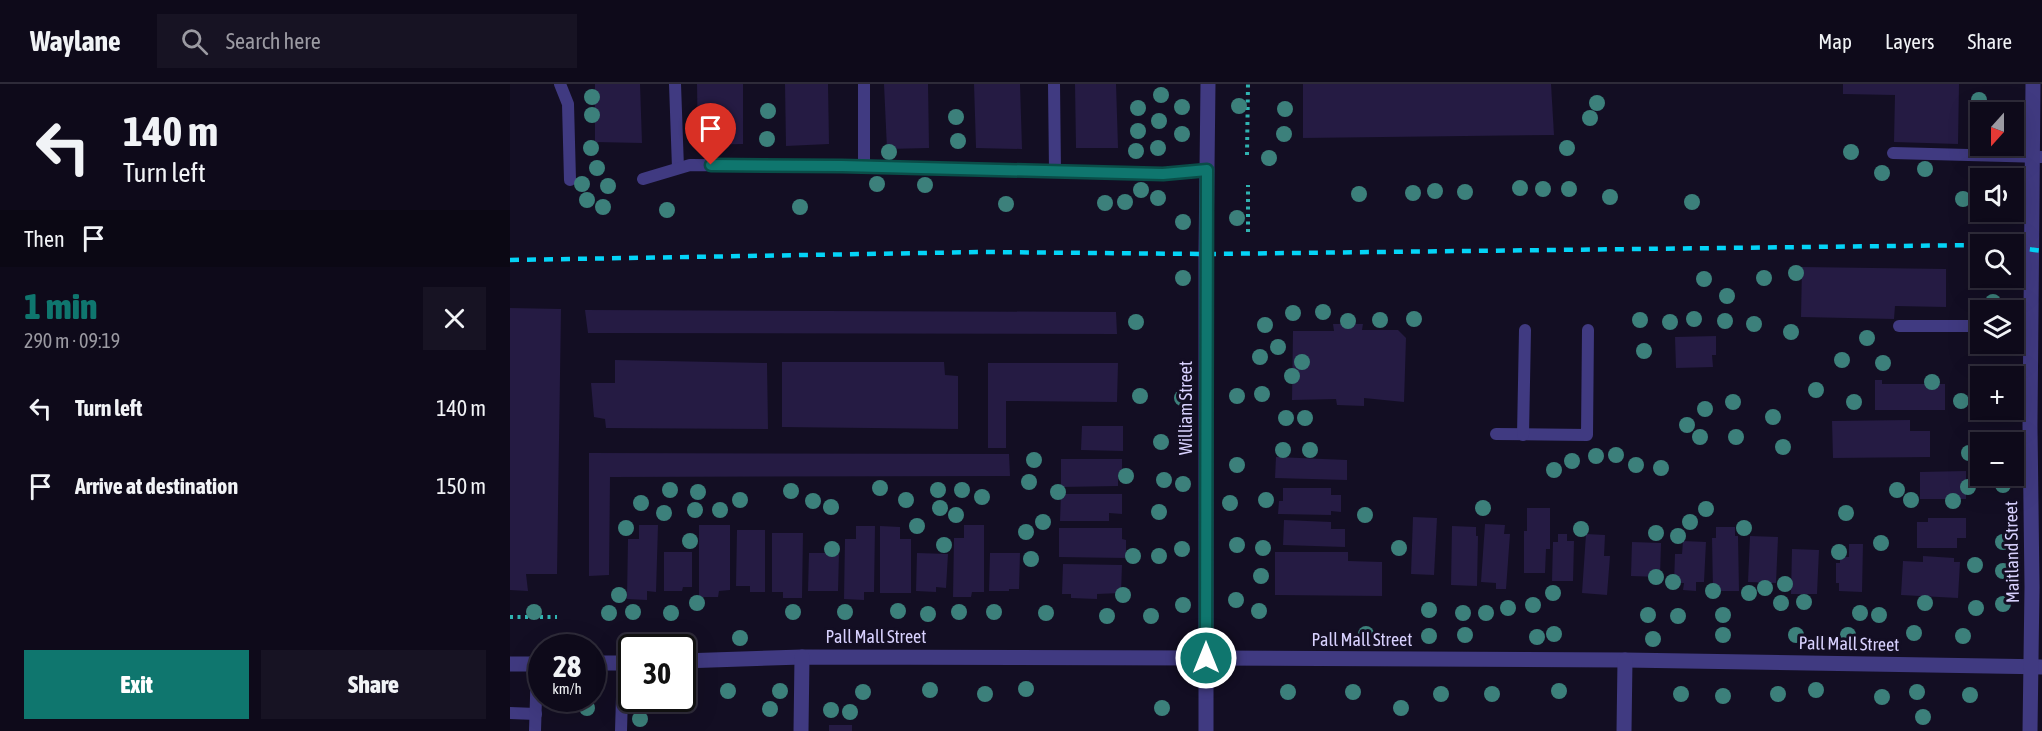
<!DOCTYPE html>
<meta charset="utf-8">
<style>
:root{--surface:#0e0a1a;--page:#171323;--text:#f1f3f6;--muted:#9b9aa2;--line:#2e2b39;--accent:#0f766e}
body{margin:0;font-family:"Asap Condensed",sans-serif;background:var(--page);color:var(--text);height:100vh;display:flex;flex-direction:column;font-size:22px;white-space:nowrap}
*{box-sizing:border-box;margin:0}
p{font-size:20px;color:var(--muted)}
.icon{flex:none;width:33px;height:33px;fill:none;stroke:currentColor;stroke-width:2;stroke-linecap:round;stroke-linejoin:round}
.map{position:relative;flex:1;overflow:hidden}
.side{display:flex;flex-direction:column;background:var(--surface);width:510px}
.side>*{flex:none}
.hud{background:#0e0a1a;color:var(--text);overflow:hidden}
.needle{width:39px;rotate:201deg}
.tools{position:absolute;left:1460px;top:18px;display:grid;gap:12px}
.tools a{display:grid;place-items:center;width:54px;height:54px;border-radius:0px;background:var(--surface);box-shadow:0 6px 24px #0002,0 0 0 2px var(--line);font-size:30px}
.speed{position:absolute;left:18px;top:550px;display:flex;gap:12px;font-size:30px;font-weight:700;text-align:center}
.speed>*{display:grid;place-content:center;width:78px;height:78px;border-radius:50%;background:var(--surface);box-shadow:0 6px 24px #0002,0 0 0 2px var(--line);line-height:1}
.speed small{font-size:15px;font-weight:400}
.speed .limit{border:3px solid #111;border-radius:9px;background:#fff;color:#111}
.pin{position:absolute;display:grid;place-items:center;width:51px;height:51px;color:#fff;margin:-62px -26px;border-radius:50% 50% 50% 0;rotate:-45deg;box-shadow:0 0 6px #0007}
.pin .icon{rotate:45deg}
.me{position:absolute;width:66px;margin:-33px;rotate:0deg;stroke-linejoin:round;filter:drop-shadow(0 0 4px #0008)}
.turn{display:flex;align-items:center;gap:21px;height:126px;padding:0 24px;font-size:27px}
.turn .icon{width:78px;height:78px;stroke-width:2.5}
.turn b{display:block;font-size:42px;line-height:51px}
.then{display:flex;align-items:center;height:57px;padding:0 24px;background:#0003;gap:12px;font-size:22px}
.round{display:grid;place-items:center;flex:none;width:63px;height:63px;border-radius:0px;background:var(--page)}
.head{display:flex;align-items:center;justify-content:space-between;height:102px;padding:0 24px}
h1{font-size:36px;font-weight:800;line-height:45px;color:var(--accent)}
.button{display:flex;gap:12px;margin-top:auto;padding:12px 24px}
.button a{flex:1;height:69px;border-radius:0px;background:var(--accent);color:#fff;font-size:24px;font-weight:800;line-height:69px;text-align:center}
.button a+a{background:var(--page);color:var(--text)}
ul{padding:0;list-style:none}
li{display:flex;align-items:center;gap:18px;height:78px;padding:0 24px}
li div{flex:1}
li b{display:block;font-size:22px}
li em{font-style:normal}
header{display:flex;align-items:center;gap:36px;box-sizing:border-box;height:84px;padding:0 30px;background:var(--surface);border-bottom:2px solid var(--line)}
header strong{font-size:28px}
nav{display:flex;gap:33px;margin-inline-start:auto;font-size:21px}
.search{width:420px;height:54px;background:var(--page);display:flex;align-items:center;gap:15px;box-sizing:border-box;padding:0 21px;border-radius:0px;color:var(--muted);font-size:22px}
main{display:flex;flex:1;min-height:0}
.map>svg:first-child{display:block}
</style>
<header>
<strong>Waylane</strong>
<div class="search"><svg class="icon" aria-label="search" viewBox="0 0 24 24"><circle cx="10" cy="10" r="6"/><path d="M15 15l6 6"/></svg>Search here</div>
<nav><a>Map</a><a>Layers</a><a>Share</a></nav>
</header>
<main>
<section class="side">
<div class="hud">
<div class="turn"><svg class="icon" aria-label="left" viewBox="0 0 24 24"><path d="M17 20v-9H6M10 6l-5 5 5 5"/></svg><div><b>140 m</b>Turn left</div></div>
<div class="then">Then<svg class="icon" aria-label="arrive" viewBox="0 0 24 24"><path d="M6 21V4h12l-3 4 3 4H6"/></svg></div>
</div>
<div class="head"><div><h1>1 min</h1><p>290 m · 09:19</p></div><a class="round"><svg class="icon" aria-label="close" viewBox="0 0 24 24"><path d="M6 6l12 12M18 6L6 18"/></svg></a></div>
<ul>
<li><svg class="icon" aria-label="left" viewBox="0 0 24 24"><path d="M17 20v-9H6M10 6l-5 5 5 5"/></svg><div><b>Turn left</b></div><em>140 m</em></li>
<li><svg class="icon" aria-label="arrive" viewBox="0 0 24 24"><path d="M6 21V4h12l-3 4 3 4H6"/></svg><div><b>Arrive at destination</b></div><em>150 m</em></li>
</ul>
<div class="button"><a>Exit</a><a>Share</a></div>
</section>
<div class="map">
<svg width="1532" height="647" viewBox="0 0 1532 647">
<rect width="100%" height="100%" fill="#130e23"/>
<g fill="#251b43">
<polygon points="85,0 130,0 132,59 85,58"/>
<polygon points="187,0 233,0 233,60 188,61"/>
<polygon points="275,0 318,0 319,60 276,62"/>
<polygon points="374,0 418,0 419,64 377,65"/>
<polygon points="464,0 510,0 512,65 466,64"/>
<polygon points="565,0 606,0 608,64 566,64"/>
<polygon points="793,0 1041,0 1044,51 793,54"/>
<polygon points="1333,0 1449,0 1448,60 1384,58 1385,11 1333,10"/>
<polygon points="1292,183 1436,185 1436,223 1385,222 1384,235 1291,233"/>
<polygon points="0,224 51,225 47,490 16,490 18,507 0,506"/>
<polygon points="75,226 606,228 607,250 78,249"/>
<polygon points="823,240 853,240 852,246 888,246 896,254 894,318 854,314 854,322 827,321 826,315 782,316 783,247 824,247"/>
<polygon points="1206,252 1206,271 1202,271 1203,283 1166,284 1165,253"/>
<polygon points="105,276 257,279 258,345 96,344 95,335 84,333 81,299 105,299"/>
<polygon points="272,278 434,278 435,291 448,292 448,345 272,343"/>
<polygon points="478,279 608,279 607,318 496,317 496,364 478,364"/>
<polygon points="1365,296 1372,296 1372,300 1435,300 1435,326 1365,326"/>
<polygon points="1400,336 1400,347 1420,347 1420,373 1323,374 1322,337"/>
<polygon points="572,342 613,342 613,367 571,366"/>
<polygon points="79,369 499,370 500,392 100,393 99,491 79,492"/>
<polygon points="766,373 837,376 837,396 765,394"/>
<polygon points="551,375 612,375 612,389 608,389 608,402 551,403"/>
<polygon points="1456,387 1456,415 1410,415 1410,388"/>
<polygon points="773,404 821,404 821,411 831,411 831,428 821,427 821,431 768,430 769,417 773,417"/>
<polygon points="551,410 612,410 612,430 599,429 599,437 550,437"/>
<polygon points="1017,424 1040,424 1040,465 1036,465 1035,489 1014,489 1014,447 1017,447"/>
<polygon points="903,433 927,434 924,491 901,490"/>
<polygon points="1418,434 1456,434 1456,454 1447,454 1447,464 1407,464 1407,438 1418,438"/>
<polygon points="774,436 821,438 821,445 835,445 835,463 773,461"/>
<polygon points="975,440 995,441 994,450 1000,450 996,505 986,505 986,499 971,498"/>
<polygon points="129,441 148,441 146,508 137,507 137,516 117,515 118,455 129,455"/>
<polygon points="189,441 220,441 220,506 209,507 208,513 189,513"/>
<polygon points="454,441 474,441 474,508 462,508 461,513 443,513 444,454 454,454"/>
<polygon points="346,442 365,442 364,508 354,508 354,516 334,515 335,455 346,455"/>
<polygon points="370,442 390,443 390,455 401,455 401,509 370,509"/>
<polygon points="942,442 966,443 966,452 968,452 967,502 941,501"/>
<polygon points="1206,443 1225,443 1225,452 1228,452 1229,507 1203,507 1202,454 1206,454"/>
<polygon points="549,444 612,444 612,455 616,456 616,474 549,473"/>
<polygon points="227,446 255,446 255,508 240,508 240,502 226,502"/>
<polygon points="262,449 293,449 292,514 273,514 273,508 262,508"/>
<polygon points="1048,450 1057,450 1057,457 1064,457 1063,497 1042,497 1043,458 1048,458"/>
<polygon points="1076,450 1095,451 1094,472 1100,472 1097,511 1072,509"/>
<polygon points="1240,452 1268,453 1266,499 1238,498"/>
<polygon points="1173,457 1196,458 1194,498 1186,498 1186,507 1173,506 1174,499 1164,499 1165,470 1172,470"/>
<polygon points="1122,458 1151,459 1150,493 1121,492"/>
<polygon points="1339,460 1353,460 1352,508 1329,507 1329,499 1326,499 1326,479 1330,479 1330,473 1339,473"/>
<polygon points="1282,465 1309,466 1307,510 1281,510"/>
<polygon points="154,468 182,468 182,503 173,503 172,507 154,507"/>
<polygon points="765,468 838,468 838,477 872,478 872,512 765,511"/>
<polygon points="299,469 329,469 328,507 298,507"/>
<polygon points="407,469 438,470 436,504 426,503 426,508 406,507"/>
<polygon points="480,469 510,469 509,505 499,505 499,507 479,507"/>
<polygon points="1413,472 1444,474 1444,478 1450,478 1448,514 1391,511 1393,477 1413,478"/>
<polygon points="553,480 612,481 611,509 587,510 587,515 561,514 561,510 552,510"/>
<rect x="319" y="641" width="23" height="6"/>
</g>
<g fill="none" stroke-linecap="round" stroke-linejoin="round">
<g stroke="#30b3b1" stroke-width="4" stroke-dasharray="3 4.5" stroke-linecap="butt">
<polyline points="737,71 738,0"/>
<polyline points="738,148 738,101"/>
<polyline points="0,533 47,533"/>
</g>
<g stroke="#403a81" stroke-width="12">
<polyline points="50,0 58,20 60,96"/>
<polyline points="165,0 168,84"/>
<polyline points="354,0 354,82"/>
<polyline points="544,0 545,87"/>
<polyline points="1383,69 1532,73"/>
<polyline points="133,95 180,81 354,82 653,90 697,86"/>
<polyline points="1389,242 1470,242"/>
<polyline points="1503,242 1521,242"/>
<polyline points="986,350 1077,351 1078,246"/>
<polyline points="1013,351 1015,246"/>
<polyline points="0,629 26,630"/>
<polyline points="25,647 27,581"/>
<polyline points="111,647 113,579"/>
</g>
<g stroke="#403a81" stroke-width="15">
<polyline points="172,577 292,573 696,574 1115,576 1532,583"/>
<polyline points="82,579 122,579"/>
<polyline points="0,580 32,580"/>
<polyline points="291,647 292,573"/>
<polyline points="696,647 696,170 698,0"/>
<polyline points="1114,647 1115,576"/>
<polyline points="1520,647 1522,503 1520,342 1523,0"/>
</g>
<g stroke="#04d4f7" stroke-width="4.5" stroke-dasharray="9 8" stroke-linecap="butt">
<polyline points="1503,163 1532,167"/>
<polyline points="0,176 473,168 696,170 1470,161"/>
</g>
</g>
<g fill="#3c807b">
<circle cx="651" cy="11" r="8"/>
<circle cx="82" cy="13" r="8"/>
<circle cx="1469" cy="16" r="8"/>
<circle cx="1087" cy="19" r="8"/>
<circle cx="729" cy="22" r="8"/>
<circle cx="672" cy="23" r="8"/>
<circle cx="628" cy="24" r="8"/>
<circle cx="775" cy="25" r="8"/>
<circle cx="258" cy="27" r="8"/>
<circle cx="82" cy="31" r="8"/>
<circle cx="446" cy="33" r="8"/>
<circle cx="1080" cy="34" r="8"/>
<circle cx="649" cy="37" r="8"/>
<circle cx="628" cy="47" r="8"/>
<circle cx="672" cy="50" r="8"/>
<circle cx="774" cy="50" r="8"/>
<circle cx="257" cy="55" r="8"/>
<circle cx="448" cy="57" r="8"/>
<circle cx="81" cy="64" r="8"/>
<circle cx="648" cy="64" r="8"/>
<circle cx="1057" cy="64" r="8"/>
<circle cx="626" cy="67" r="8"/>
<circle cx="379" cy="68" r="8"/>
<circle cx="1341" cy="68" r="8"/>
<circle cx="759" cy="74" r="8"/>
<circle cx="87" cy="84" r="8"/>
<circle cx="1415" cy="85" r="8"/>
<circle cx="1372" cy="89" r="8"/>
<circle cx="72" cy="100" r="8"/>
<circle cx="367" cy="100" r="8"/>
<circle cx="415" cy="101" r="8"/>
<circle cx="98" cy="102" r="8"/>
<circle cx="1010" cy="104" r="8"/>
<circle cx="1033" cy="105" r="8"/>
<circle cx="1059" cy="105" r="8"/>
<circle cx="631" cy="106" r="8"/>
<circle cx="925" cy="107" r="8"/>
<circle cx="955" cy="108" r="8"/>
<circle cx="903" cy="109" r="8"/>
<circle cx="849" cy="110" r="8"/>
<circle cx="1100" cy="113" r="8"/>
<circle cx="648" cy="114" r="8"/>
<circle cx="1453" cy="115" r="8"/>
<circle cx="77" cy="116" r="8"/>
<circle cx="615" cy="118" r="8"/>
<circle cx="1182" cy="118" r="8"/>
<circle cx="595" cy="119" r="8"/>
<circle cx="496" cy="120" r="8"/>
<circle cx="93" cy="123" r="8"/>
<circle cx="290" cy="123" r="8"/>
<circle cx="157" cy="126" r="8"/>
<circle cx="727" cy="134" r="8"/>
<circle cx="673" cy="138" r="8"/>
<circle cx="1286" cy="189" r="8"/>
<circle cx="673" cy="194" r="8"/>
<circle cx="1254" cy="194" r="8"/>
<circle cx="1194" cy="195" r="8"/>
<circle cx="1217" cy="212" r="8"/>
<circle cx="1483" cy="218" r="8"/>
<circle cx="813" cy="228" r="8"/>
<circle cx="783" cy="229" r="8"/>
<circle cx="904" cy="235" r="8"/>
<circle cx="1184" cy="235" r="8"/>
<circle cx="870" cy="236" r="8"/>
<circle cx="1130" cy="236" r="8"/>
<circle cx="838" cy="237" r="8"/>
<circle cx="1215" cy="237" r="8"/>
<circle cx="626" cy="238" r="8"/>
<circle cx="1160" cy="238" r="8"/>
<circle cx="1244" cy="240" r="8"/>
<circle cx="755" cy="241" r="8"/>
<circle cx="1281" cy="248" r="8"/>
<circle cx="1357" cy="254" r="8"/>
<circle cx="768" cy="263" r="8"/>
<circle cx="1134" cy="267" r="8"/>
<circle cx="750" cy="273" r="8"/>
<circle cx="1332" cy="276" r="8"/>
<circle cx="792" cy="278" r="8"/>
<circle cx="1373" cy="279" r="8"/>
<circle cx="782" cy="292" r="8"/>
<circle cx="1422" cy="298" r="8"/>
<circle cx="1306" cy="306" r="8"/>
<circle cx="752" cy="310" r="8"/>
<circle cx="630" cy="312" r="8"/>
<circle cx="727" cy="312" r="8"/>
<circle cx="672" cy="314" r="8"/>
<circle cx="1451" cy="317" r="8"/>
<circle cx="1223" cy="318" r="8"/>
<circle cx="1344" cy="318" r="8"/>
<circle cx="1195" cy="325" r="8"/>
<circle cx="1263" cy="333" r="8"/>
<circle cx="776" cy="334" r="8"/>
<circle cx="795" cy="334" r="8"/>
<circle cx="1177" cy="341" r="8"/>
<circle cx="1190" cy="353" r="8"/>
<circle cx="1226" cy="353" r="8"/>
<circle cx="651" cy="358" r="8"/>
<circle cx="1273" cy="363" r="8"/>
<circle cx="773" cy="366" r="8"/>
<circle cx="800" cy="366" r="8"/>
<circle cx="1459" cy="369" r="8"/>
<circle cx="1106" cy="371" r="8"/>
<circle cx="1086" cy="372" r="8"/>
<circle cx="524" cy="376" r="8"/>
<circle cx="1062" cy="377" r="8"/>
<circle cx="727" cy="381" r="8"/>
<circle cx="1126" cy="381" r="8"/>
<circle cx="1151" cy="384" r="8"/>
<circle cx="1044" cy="386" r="8"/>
<circle cx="616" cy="392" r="8"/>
<circle cx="654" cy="396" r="8"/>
<circle cx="519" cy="398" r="8"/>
<circle cx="673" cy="400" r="8"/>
<circle cx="1493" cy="401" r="8"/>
<circle cx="1458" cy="403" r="8"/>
<circle cx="370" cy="404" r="8"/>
<circle cx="160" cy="406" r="8"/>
<circle cx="428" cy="406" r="8"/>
<circle cx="452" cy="406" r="8"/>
<circle cx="1387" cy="406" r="8"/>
<circle cx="281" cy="407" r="8"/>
<circle cx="188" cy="408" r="8"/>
<circle cx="548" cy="408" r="8"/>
<circle cx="472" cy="413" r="8"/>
<circle cx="230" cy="416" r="8"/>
<circle cx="396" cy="416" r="8"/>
<circle cx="756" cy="416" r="8"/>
<circle cx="1401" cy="416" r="8"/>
<circle cx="303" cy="417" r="8"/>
<circle cx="1443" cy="417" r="8"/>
<circle cx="131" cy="419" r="8"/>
<circle cx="720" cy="419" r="8"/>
<circle cx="321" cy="423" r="8"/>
<circle cx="430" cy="424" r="8"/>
<circle cx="973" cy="424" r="8"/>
<circle cx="1196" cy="425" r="8"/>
<circle cx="185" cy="426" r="8"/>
<circle cx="210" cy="426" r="8"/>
<circle cx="649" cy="428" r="8"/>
<circle cx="154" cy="429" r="8"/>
<circle cx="1336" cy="429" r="8"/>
<circle cx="446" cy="431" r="8"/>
<circle cx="855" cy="431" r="8"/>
<circle cx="533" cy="438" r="8"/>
<circle cx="1180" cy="438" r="8"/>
<circle cx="407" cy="442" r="8"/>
<circle cx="116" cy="444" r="8"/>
<circle cx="1234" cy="444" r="8"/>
<circle cx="1071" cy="445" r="8"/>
<circle cx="516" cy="448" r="8"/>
<circle cx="1146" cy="449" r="8"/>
<circle cx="1168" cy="452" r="8"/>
<circle cx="180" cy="457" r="8"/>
<circle cx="1493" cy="458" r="8"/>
<circle cx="1371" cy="459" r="8"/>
<circle cx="434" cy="461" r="8"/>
<circle cx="727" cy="461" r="8"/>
<circle cx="753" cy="464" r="8"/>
<circle cx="889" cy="464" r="8"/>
<circle cx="322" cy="465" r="8"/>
<circle cx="672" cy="465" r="8"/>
<circle cx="1329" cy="468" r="8"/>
<circle cx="623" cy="472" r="8"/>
<circle cx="649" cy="472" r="8"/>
<circle cx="521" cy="475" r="8"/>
<circle cx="1465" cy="481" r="8"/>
<circle cx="1493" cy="487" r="8"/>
<circle cx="751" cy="492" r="8"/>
<circle cx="1146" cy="493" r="8"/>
<circle cx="1163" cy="498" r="8"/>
<circle cx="1275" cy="500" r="8"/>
<circle cx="1255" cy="504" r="8"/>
<circle cx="1203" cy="507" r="8"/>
<circle cx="1043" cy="509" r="8"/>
<circle cx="1239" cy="509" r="8"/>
<circle cx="109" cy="511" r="8"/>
<circle cx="613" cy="511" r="8"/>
<circle cx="726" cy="516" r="8"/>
<circle cx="1294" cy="518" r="8"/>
<circle cx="187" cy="519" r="8"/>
<circle cx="1271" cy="519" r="8"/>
<circle cx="1415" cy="519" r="8"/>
<circle cx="1493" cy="520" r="8"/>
<circle cx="673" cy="521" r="8"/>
<circle cx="1023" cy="521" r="8"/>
<circle cx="998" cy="524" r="8"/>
<circle cx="1466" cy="524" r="8"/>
<circle cx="919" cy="526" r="8"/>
<circle cx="388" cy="527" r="8"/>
<circle cx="749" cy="527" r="8"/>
<circle cx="24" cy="528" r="8"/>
<circle cx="123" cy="528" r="8"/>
<circle cx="283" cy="528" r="8"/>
<circle cx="335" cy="528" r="8"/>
<circle cx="449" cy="528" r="8"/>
<circle cx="484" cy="528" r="8"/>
<circle cx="99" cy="529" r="8"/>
<circle cx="161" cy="529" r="8"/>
<circle cx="536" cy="529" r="8"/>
<circle cx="953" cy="529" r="8"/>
<circle cx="976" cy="529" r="8"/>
<circle cx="1350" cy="529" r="8"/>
<circle cx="418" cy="530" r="8"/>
<circle cx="1138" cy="531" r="8"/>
<circle cx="1213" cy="531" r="8"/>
<circle cx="1369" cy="531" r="8"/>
<circle cx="597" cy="532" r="8"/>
<circle cx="641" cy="532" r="8"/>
<circle cx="1168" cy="532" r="8"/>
<circle cx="1404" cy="549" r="8"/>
<circle cx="856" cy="550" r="8"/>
<circle cx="1044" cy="550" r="8"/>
<circle cx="955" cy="551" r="8"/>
<circle cx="1213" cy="551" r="8"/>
<circle cx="1286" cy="551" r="8"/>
<circle cx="1338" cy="551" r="8"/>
<circle cx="919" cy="552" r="8"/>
<circle cx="1453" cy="552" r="8"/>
<circle cx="1027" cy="553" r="8"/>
<circle cx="230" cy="554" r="8"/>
<circle cx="1143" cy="555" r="8"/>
<circle cx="516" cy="605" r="8"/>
<circle cx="420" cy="606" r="8"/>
<circle cx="1306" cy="606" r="8"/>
<circle cx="218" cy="607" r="8"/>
<circle cx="270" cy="607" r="8"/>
<circle cx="1049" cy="607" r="8"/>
<circle cx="353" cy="608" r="8"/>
<circle cx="778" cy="608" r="8"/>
<circle cx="843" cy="608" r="8"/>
<circle cx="1407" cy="608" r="8"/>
<circle cx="475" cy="610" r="8"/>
<circle cx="931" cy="610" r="8"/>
<circle cx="982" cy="610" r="8"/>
<circle cx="1171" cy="610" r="8"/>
<circle cx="1268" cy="610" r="8"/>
<circle cx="1460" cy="611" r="8"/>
<circle cx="1213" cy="612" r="8"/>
<circle cx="1372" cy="613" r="8"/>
<circle cx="77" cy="624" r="8"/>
<circle cx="652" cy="624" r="8"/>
<circle cx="891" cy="624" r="8"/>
<circle cx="260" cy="625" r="8"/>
<circle cx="321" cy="626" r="8"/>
<circle cx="340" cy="628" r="8"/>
<circle cx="1413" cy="633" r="8"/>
<circle cx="130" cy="635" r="8"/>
</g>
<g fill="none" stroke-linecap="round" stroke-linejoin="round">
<g stroke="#0a4d48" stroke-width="15">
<polyline id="route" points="201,81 332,82 653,90 697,86 696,574"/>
</g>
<use href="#route" stroke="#0f766e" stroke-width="10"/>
</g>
<g text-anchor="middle" stroke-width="6" stroke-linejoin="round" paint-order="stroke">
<g font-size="18" fill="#d8d1fe" stroke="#130e23">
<text transform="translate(676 324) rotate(-90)" y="6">William Street</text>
<text transform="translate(1502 468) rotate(-91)" y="6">Maitland Street</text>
<text x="366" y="559">Pall Mall Street</text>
<text x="852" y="562">Pall Mall Street</text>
<text transform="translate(1339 560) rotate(1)" y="6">Pall Mall Street</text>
</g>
</g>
</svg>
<div class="tools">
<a><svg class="needle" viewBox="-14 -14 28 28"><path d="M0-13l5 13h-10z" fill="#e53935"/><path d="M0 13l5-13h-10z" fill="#9b9aa2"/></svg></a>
<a><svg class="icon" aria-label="sound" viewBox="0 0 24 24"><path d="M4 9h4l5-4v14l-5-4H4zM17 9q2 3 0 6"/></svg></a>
<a><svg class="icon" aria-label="search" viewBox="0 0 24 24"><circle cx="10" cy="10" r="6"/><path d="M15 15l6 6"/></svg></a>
<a><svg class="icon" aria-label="layers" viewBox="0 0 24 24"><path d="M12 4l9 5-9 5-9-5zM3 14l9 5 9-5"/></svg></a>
<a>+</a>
<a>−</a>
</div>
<div class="speed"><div>28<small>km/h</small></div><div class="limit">30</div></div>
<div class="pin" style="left:201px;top:81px;background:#d93025"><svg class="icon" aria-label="arrive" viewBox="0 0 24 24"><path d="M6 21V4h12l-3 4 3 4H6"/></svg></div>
<svg class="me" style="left:696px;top:574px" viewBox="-20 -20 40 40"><circle r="17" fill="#0f766e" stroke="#fff" stroke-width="3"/><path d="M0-11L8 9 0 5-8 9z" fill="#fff"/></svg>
</div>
</main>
